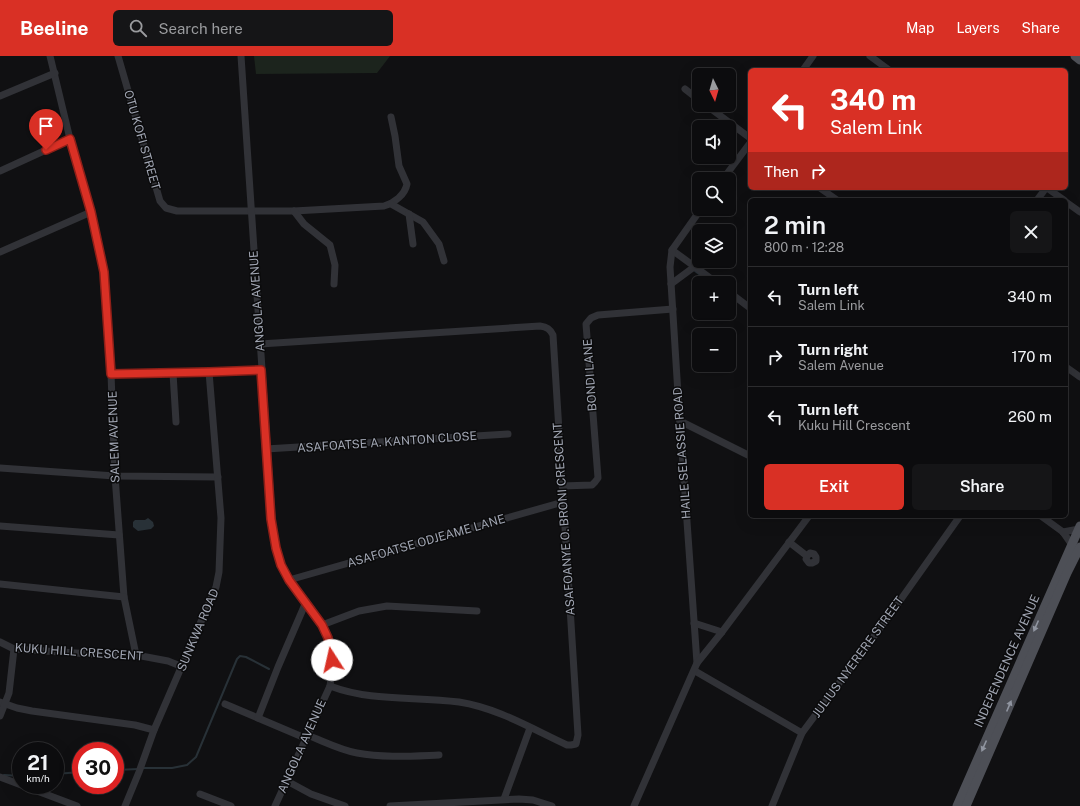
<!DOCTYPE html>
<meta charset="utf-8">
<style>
:root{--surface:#0c0c0e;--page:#151517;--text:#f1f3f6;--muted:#9a9b9e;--line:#2c2c2e;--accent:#d93025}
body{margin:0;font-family:"Public Sans",sans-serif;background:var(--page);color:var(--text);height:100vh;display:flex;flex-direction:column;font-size:15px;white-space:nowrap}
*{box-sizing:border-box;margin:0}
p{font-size:13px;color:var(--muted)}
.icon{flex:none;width:22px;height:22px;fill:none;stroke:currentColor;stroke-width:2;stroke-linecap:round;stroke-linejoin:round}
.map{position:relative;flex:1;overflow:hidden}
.panel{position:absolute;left:748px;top:142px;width:320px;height:320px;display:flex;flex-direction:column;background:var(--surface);border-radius:6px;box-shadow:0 4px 16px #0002,0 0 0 1px var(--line)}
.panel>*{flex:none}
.guide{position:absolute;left:748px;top:12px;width:320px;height:122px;border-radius:6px;box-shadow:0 4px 16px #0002,0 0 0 1px var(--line);background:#d93025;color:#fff;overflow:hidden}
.needle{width:26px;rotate:175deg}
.buttons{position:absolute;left:692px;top:12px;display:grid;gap:8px}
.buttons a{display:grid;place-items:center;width:44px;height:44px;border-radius:6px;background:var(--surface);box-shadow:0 4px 16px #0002,0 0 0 1px var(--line);font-size:20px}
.speed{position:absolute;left:12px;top:686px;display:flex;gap:8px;font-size:20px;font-weight:700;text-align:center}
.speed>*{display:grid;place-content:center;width:52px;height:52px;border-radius:50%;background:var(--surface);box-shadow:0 4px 16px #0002,0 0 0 1px var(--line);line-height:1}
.speed small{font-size:10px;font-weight:400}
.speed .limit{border:6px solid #d22;background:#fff;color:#111}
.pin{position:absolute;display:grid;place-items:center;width:34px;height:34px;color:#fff;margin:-41px -17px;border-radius:50% 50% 50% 0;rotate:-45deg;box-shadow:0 0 4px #0007}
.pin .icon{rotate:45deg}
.me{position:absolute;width:44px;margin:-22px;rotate:350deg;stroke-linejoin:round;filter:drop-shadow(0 0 3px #0008)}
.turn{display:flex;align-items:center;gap:14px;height:84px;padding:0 16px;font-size:18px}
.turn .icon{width:52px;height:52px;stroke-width:2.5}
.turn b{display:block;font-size:28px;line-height:34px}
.then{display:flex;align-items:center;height:38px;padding:0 16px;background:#0003;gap:8px;font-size:15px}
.round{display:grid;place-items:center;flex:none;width:42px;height:42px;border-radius:6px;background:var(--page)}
.headline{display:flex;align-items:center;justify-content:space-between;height:68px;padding:0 16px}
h1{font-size:24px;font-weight:600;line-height:30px}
.primary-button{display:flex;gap:8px;margin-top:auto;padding:8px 16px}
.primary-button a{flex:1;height:46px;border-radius:6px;background:var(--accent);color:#fff;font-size:16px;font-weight:600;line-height:46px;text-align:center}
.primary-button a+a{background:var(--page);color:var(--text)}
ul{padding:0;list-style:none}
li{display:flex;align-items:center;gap:12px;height:60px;padding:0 16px;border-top:1px solid var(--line)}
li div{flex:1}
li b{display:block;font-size:15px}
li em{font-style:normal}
header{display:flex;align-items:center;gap:24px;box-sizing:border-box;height:56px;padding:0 20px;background:var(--accent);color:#fff}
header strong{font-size:19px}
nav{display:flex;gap:22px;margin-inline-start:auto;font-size:14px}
.search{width:280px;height:36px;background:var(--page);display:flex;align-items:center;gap:10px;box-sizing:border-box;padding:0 14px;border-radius:6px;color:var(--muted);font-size:15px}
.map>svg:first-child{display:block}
</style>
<header>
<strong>Beeline</strong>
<div class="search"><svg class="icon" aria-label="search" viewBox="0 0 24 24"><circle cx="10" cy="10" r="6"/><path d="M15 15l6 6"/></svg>Search here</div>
<nav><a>Map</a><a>Layers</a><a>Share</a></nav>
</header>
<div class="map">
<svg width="1080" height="750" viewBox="0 0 1080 750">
<rect width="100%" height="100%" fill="#101012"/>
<polygon fill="#1c241d" points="254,0 390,0 377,17 256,18"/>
<polygon fill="#283137" points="148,462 153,466 154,470 151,473 138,475 133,471 133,466 135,464 145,464"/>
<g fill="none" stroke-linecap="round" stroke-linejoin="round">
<g stroke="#283137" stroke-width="2">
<polyline points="695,215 711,227"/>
<polyline points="143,712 172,712 187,709 196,701 237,603 240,600 246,601 269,613"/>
<polyline points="115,714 139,713"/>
<polyline points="55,718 81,716"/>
<polyline points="4,719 21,720"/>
</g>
<g stroke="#313237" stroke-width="7">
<polyline points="50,0 70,83 91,156 104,216 111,318 115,420 124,541 136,599"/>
<path d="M118 0 160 145 166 152 177 155H294L384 150C394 147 405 139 407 128L399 110 395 80 391 61"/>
<path d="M241 0 273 477C276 494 280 509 289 523 294 531 300 538 306 545 327 573 336 594 330 630L275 750"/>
<polyline points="870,0 889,14"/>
<polyline points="803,14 813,0"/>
<polyline points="685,33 699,44"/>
<polyline points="0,40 55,17"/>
<polyline points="706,49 750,82"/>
<polyline points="0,115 70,83"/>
<polyline points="723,123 750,87"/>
<polyline points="820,132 837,144"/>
<polyline points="1047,132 1064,144"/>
<polyline points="1037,144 1046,132"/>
<polyline points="1066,146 1080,156"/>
<polyline points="391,148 423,166 439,188 444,205"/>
<polyline points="294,155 304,168 330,189 335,209 334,228"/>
<polyline points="409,158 413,188"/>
<polyline points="672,194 717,227"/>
<polyline points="0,196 91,156"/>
<polyline points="671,228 694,211"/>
<polyline points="729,236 750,252"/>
<path d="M260 288 540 270C547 271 550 273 553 279L578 679 576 688 571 689H567C532 673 498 652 459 646 415 640 372 646 330 630"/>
<polyline points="1066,311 1080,321"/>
<polyline points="173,317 176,366"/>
<polyline points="111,318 209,316 261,314"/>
<polyline points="680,365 750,400"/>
<polyline points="266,393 508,378"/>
<polyline points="0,412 115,420 218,421"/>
<polyline points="562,430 592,429 595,426 598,422 586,268 591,262 598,259 673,253"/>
<polyline points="1041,460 1063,476 1072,489"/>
<polyline points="0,470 119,479"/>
<polyline points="1063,476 1079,473"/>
<polyline points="789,486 807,500 806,503 809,507 812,507 816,505 816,501 814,498 810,497 807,500"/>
<polyline points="289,524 563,446"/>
<polyline points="0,528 124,541"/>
<polyline points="694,567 722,576"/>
<polyline points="322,569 359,555 387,550 477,555"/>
<polyline points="0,586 14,593 107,599 136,599 168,605 183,611"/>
<polyline points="697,607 678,338 670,211 672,194 701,153"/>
<polyline points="695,615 802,677"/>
<polyline points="0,646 17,652 32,655 135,669 154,674"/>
<polyline points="225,648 305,682"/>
<polyline points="0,660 9,637 14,593"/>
<polyline points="258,662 278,611 306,546"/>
<path d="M307 679C323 685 340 694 357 697 383 702 412 700 439 699"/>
<polyline points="0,721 77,750"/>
<polyline points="287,725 311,738 345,750"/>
<polyline points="200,738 231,750"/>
<polyline points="504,743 530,672"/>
<polyline points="125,750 139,716 154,674 216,531 219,516 221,462 209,316"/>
<polyline points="390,750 519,743 533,744 552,750"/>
<polyline points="634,750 697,607 722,576 809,460"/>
<polyline points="772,750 802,677 889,560 960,460"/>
</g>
<g stroke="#4d4f56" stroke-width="9">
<polyline points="1075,0 1080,4"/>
<polyline points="957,750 1080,470"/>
<polyline points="966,750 1067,517 1080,491"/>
</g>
</g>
<defs><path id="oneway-solid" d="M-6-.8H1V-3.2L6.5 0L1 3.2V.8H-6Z"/></defs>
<g fill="#9095a0">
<use href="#oneway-solid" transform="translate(1036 570) rotate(114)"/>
<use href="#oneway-solid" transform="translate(1009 650) rotate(-67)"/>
<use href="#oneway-solid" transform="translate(984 690) rotate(114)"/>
</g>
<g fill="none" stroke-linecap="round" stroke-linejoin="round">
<g stroke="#8d1f18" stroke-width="10">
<polyline id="route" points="46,94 70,83 91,156 104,216 111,318 209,316 261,314 271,463 276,492 281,509 289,524 322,569 328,582 332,604"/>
</g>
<use href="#route" stroke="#d93025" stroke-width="7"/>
</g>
<g text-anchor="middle" stroke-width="3" stroke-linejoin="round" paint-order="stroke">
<g font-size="12" fill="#a1a6b3" stroke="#0b0b0c">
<text transform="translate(142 84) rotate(74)" y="4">OTU KOFI STREET</text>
<text transform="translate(257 245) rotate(-94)" y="4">ANGOLA AVENUE</text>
<text transform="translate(590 319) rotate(-94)" y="4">BONDI LANE</text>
<text transform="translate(114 381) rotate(-92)" y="4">SALEM AVENUE</text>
<text transform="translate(387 386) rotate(-4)" y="4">ASAFOATSE A. KANTON CLOSE</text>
<text transform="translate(682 397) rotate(-94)" y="4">HAILE SELASSIE ROAD</text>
<text transform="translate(564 463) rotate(-94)" y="4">ASAFOANYE O. BRONI CRESCENT</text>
<text transform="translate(426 485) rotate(-16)" y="4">ASAFOATSE ODJEAME LANE</text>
<text transform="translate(198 574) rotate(-67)" y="4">SUNKWA ROAD</text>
<text transform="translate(79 596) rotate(4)" y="4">KUKU HILL CRESCENT</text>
<text transform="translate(858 601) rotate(-54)" y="4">JULIUS NYERERE STREET</text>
<text transform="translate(1007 605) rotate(-66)" y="4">INDEPENDENCE AVENUE</text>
<text transform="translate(302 690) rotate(-66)" y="4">ANGOLA AVENUE</text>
</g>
</g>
</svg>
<div class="buttons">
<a><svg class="needle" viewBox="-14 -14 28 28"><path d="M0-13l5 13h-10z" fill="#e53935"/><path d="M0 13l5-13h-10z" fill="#9a9b9e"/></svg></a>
<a><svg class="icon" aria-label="sound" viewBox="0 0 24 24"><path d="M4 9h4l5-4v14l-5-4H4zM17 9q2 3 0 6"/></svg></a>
<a><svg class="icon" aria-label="search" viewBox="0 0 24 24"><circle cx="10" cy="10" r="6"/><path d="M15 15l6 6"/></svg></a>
<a><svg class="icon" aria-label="layers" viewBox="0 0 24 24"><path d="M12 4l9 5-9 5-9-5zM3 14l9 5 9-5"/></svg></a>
<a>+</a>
<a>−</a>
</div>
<div class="speed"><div>21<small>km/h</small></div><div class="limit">30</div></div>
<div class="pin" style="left:46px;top:94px;background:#d93025"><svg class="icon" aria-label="arrive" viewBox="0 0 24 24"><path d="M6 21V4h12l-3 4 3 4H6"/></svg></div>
<svg class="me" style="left:332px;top:604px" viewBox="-20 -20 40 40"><circle r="19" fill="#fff"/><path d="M0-13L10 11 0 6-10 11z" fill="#d93025"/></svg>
<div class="guide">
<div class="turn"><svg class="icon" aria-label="left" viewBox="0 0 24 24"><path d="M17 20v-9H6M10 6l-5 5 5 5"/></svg><div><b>340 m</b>Salem Link</div></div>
<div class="then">Then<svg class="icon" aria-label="right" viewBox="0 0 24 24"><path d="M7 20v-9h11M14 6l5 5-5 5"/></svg></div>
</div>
<section class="panel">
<div class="headline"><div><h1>2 min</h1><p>800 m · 12:28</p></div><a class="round"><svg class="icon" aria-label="close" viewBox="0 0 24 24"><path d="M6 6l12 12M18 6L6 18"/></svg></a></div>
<ul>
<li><svg class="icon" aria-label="left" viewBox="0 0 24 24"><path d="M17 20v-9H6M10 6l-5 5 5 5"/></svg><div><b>Turn left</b><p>Salem Link</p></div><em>340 m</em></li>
<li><svg class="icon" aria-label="right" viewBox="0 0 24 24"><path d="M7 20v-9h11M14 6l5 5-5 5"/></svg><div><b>Turn right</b><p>Salem Avenue</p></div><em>170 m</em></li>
<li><svg class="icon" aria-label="left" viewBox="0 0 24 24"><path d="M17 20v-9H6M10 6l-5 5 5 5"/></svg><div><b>Turn left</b><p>Kuku Hill Crescent</p></div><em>260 m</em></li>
</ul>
<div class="primary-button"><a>Exit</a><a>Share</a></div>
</section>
</div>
